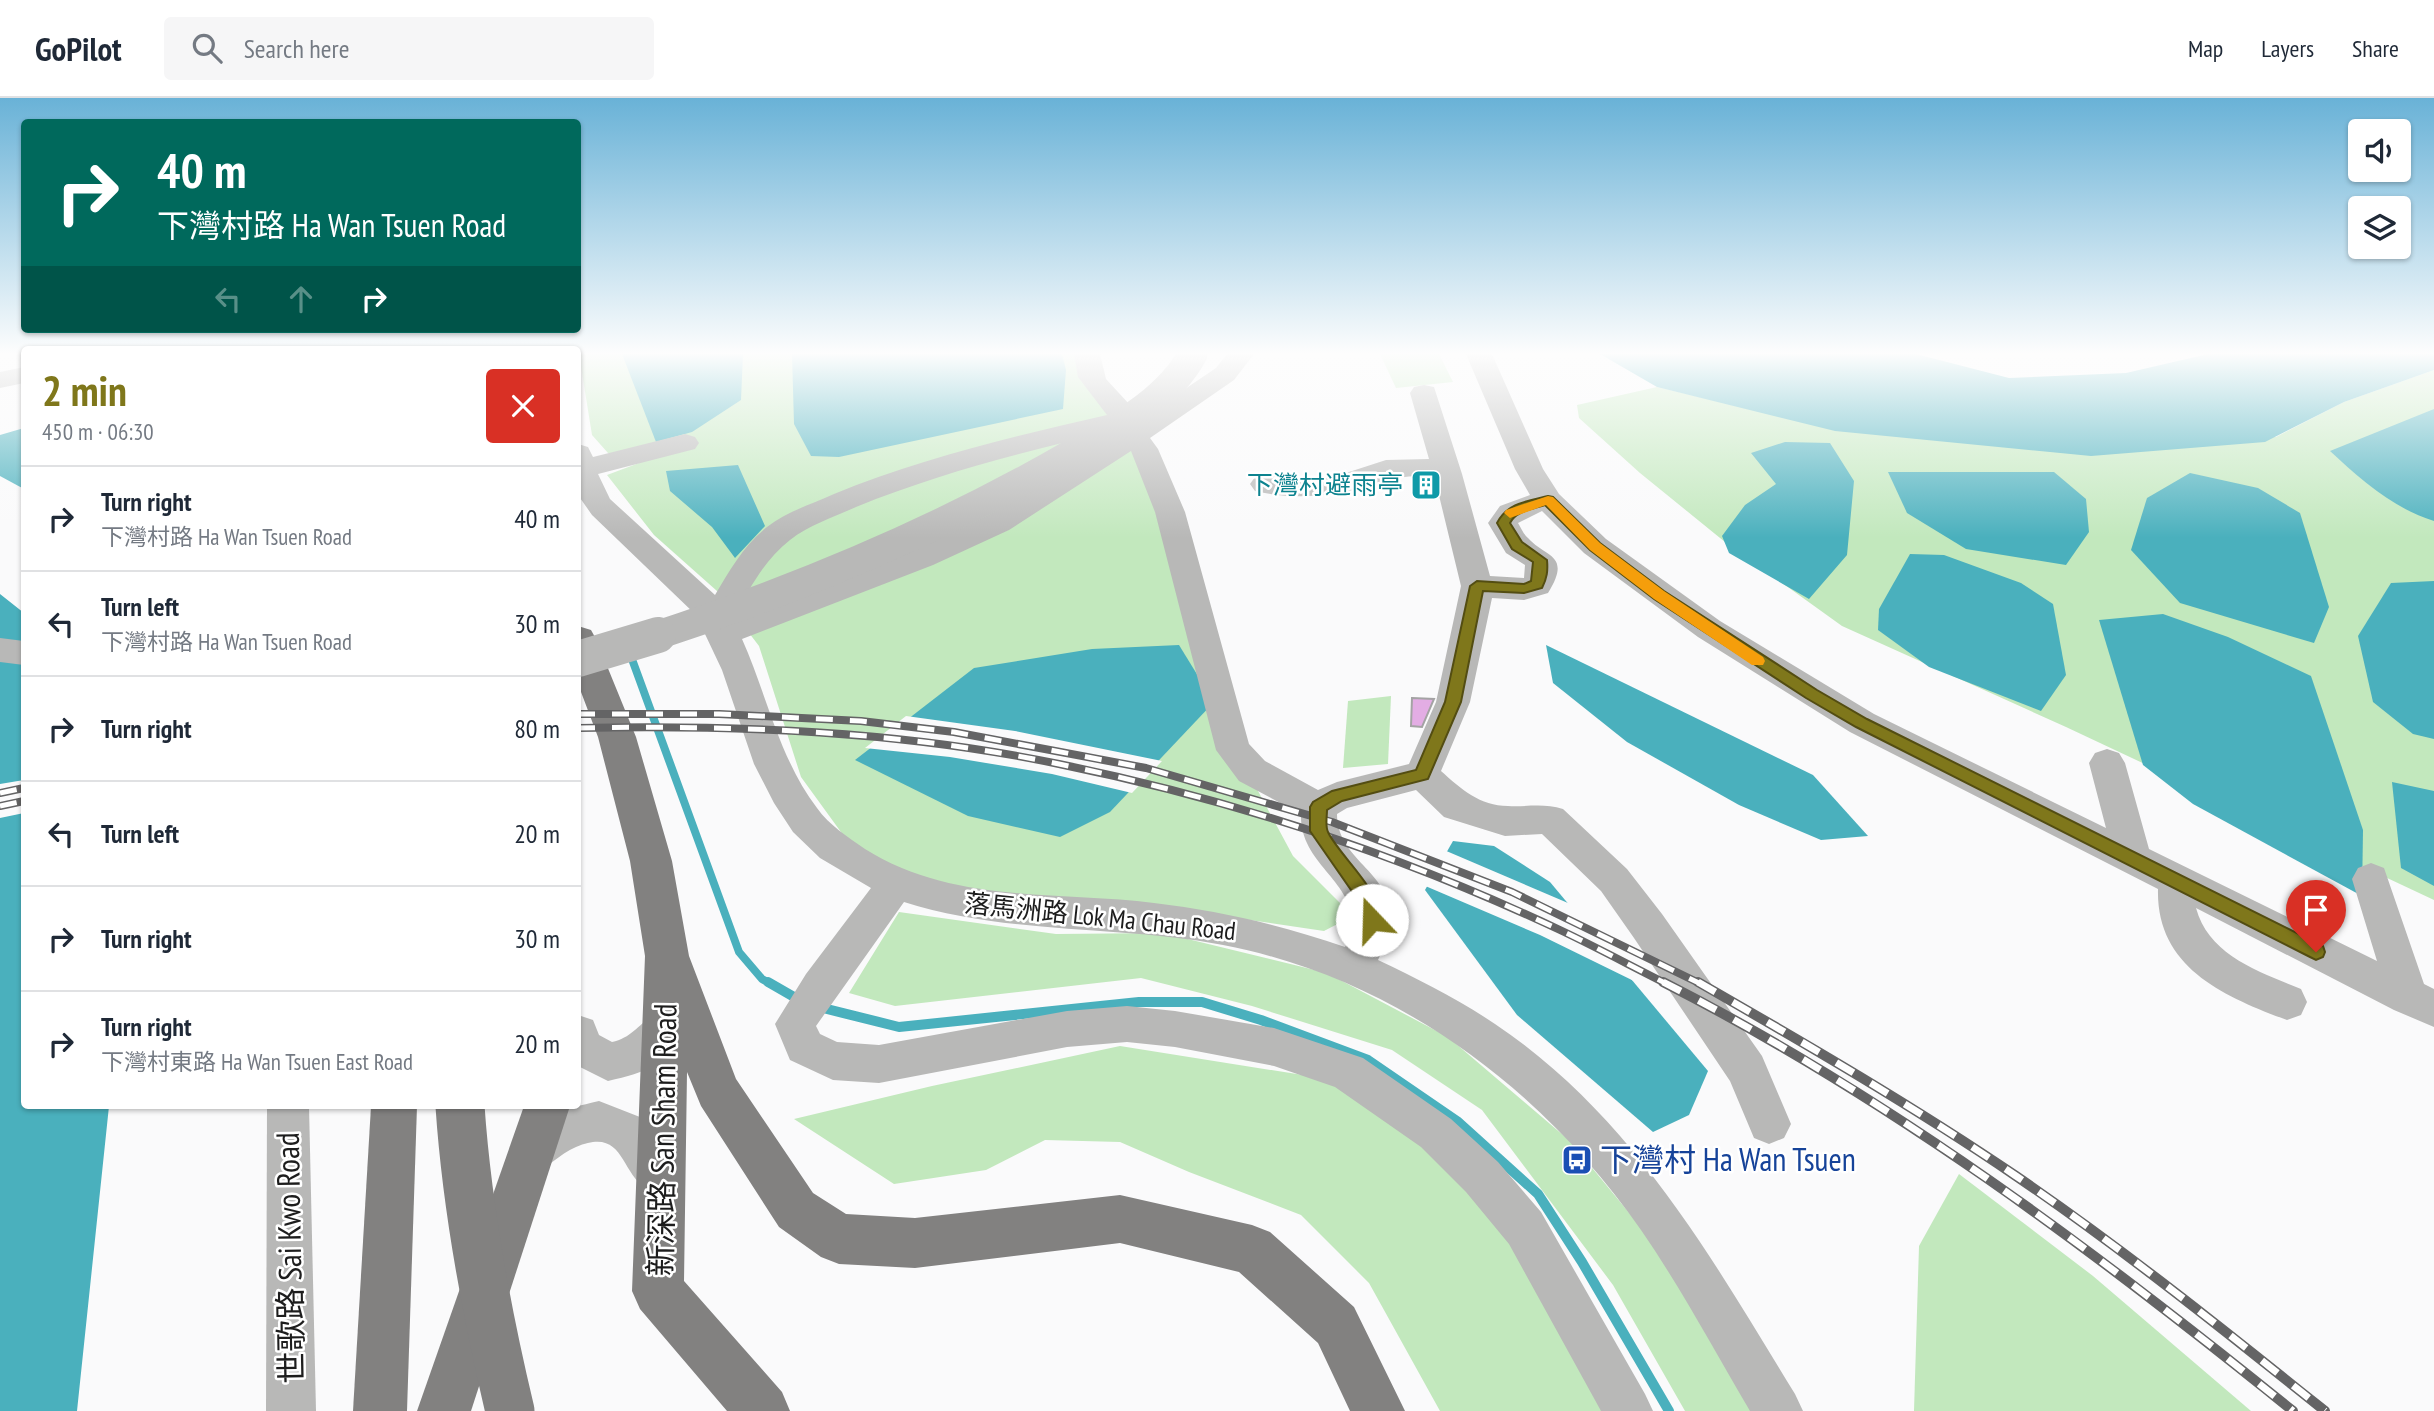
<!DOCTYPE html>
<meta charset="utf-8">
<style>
:root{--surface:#fff;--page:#f6f6f7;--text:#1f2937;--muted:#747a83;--line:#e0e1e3;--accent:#7f771b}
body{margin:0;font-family:"PT Sans Narrow","Noto Sans SC",sans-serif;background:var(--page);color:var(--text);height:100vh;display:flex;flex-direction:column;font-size:26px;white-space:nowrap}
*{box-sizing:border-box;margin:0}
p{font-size:23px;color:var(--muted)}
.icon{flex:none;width:38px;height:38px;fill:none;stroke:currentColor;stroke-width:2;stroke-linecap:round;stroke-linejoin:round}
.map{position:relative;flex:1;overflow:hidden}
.drawer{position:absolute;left:21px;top:248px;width:560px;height:763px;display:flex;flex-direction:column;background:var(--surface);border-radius:7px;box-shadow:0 2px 5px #0004}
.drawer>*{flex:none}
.top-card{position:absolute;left:21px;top:21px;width:560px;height:214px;border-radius:7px;box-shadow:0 2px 5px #0004;background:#00695c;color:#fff;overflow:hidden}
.tools{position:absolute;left:2348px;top:21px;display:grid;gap:14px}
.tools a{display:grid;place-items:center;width:63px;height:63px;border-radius:7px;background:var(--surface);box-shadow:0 2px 5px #0004;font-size:35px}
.pin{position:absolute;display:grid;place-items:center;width:60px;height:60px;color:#fff;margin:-72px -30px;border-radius:50% 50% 50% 0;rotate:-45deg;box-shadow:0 0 7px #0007}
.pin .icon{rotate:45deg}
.me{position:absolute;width:77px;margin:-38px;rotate:339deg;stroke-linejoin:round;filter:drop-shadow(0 0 5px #0008)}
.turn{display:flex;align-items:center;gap:24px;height:147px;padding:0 21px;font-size:32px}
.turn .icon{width:91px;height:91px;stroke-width:2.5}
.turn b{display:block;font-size:49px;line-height:60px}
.lanes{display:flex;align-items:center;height:66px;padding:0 21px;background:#0003;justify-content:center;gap:35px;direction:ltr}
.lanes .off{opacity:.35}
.round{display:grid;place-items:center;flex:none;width:74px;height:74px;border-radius:7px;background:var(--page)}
.head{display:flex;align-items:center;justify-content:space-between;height:119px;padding:0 21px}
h1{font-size:42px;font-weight:800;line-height:52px;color:var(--accent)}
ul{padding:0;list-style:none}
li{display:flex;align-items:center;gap:21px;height:105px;padding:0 21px;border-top:2px solid var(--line)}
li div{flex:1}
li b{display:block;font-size:26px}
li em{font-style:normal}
header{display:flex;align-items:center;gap:42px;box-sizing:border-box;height:98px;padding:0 35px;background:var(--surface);border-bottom:2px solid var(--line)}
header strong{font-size:33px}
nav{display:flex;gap:38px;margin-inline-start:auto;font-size:24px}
.search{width:490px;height:63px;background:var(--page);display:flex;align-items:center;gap:18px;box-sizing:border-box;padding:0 24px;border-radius:7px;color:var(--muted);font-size:26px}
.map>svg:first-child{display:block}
</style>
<header>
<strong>GoPilot</strong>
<div class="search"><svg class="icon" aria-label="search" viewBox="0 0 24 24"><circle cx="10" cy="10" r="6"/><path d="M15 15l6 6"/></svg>Search here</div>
<nav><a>Map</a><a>Layers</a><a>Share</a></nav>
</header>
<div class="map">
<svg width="2434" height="1313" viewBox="0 0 2434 1313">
<rect width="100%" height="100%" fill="#fafafb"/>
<g fill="#c2e8bd">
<polygon points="579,256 1091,256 1097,279 1120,301 1231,643 1293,758 1353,818 1324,833 1168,810 962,795 854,752 801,679 759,548 717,493 654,437 607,377 639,365 608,355 592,337"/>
<polygon points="1380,256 1439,256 1453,284 1396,290"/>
<polygon points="2434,272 2434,802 2066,629 1842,528 1725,444 1640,375 1579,320 1577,307 1657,289 1848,334 2276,339 2344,304"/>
<polygon points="1391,598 1388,666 1343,670 1348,603"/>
<polygon points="899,814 1056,836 1163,835 1327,875 1448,939 1570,1043 1658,1150 1754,1313 1685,1313 1613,1187 1482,1012 1392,952 1252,908 1141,880 895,908 849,895"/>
<polygon points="1120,948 1353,985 1503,1122 1614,1313 1440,1313 1369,1185 1301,1117 1189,1074 1120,1044 1045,1042 986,1072 894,1086 794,1021 932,988"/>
<polygon points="1959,1076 2093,1178 2251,1313 1914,1313 1919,1148"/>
</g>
<g fill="#4ab0bd">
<polygon points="622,256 743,256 741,302 692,334 656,344"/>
<polygon points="792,256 1062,256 1066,272 1063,311 839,359 811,358 794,326"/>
<polygon points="1600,256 1916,256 2009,280 2126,275 2208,256 2434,256 2434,272 2344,304 2265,344 2091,358 1835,333 1657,289"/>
<path d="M2434 311V423C2394 411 2360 381 2330 353Z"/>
<polygon points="24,330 24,391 0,378 0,337"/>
<polygon points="1785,344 1830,345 1854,383 1847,457 1809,501 1729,455 1722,438 1745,407 1776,386 1751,355"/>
<polygon points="738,367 765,428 735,460 712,429 670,393 666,373"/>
<polygon points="1888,374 2054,374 2086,401 2089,434 2066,467 1966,451 1907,415"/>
<polygon points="2190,375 2258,390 2300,415 2329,509 2314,545 2180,505 2131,452 2147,400"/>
<polygon points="1910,456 1944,457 2021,485 2053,506 2066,577 2041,613 1929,569 1878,532 1879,511"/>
<polygon points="2434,483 2434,641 2413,636 2373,604 2358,538 2391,485"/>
<polygon points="0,496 24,515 24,1008 109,1008 77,1313 0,1313"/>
<polygon points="2163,516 2228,539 2311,578 2363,732 2362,798 2193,706 2143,667 2099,522"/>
<polygon points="1179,547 1214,604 1110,714 1060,739 968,718 855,662 974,570 1092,551"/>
<polygon points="1546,547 1813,677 1868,738 1821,742 1739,707 1627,644 1553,585"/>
<polygon points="2392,684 2434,693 2434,788 2401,770"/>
<polygon points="1453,743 1494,748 1550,784 1708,973 1689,1017 1653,1034 1517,917 1425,792"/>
</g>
<g fill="#fafafb">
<polygon points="906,618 1015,633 1162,663 1132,695 1052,676 950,659 865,650"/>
<polygon points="24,682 24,715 0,720 0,686"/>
<polygon points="1444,752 1575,808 1640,886 1540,837 1423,787"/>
</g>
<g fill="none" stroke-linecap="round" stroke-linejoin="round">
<polyline stroke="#4ab0bd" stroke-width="8" points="629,553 739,854 762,881 771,886"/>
<g stroke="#4ab0bd" stroke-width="10">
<polyline points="768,884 801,903"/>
<polyline points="819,909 899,929 1139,904 1202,904 1261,922 1368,962 1457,1023 1538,1096 1582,1164 1669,1313"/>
</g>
</g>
<polygon fill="#e3ade4" stroke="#a4a3a4" stroke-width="2" points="1412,600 1434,601 1422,629 1411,628"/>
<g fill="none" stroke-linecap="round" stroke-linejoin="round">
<g fill="#b8b8b7" fill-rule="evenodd">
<path d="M1074 256H1100L1106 281 1142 320 1216 270 1227 256H1254L1234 282 1150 340 1158 351 1185 414 1249 646 1265 663 1318 692 1337 684 1409 666 1436 604 1461 488 1435 381C1408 372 1382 386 1356 392 1323 399 1288 401 1255 393L1250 386 1255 379 1265 377 1306 381 1349 374 1386 362 1429 361 1410 295 1414 289 1424 287 1434 289 1462 376 1490 478 1524 480 1525 467 1506 455 1488 425 1500 408 1530 397 1515 371 1466 256H1492L1543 371 1559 396 1606 441 1720 523 1874 616 2106 730 2089 665 2095 655 2107 651 2119 655 2125 665 2149 751 2377 863 2352 781 2358 770 2371 765 2384 770 2424 886 2434 891V929L2394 912 2196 810C2209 858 2260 874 2301 891L2307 904 2301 917 2287 922C2223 898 2156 869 2158 791L1850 634 1698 539 1584 455 1542 413 1518 425C1521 430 1524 437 1528 440 1546 460 1572 456 1548 495L1524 502 1492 500 1470 604 1441 673C1461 691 1480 708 1508 708 1527 709 1544 705 1563 711L1627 771 1662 816 1762 958 1791 1026 1784 1040 1769 1046 1754 1040 1730 983 1634 840 1601 793 1542 736 1505 738 1444 719 1416 692 1347 710 1337 716C1337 774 1420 775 1378 862 1418 881 1458 901 1495 926 1632 1018 1711 1159 1795 1296L1803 1313H1750C1714 1252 1681 1190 1641 1132 1542 990 1395 880 1223 847 1117 827 1008 837 904 804L816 928 820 936 837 944 879 947 1067 913 1127 908 1175 913 1274 930 1363 960 1451 1021 1498 1064 1541 1114 1645 1296 1653 1313H1601L1509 1146 1466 1094 1421 1049 1335 989 1274 968 1175 949 1127 944 1067 949 879 985 833 982 790 962 775 926 806 876 871 790 820 760 793 734 774 705 754 666 722 572 696 517 592 417 578 397V346L588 349 593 359 685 336 695 339 699 345 695 351 598 376 610 401 715 497C729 473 744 447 767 429 786 414 812 406 834 396 922 360 1015 338 1107 317L1078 279ZM1121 331 1117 336C1075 365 1032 395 986 418 906 459 818 487 734 519 749 492 764 462 790 442 809 427 834 419 856 409 942 374 1031 352 1121 331ZM1131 353 1155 414 1216 652 1239 683 1301 716C1299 774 1373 787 1345 849 1282 827 1220 813 1154 805 1057 793 952 806 865 751 848 739 829 727 817 710 779 660 767 597 742 541L933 467 1009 432Z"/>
<polygon points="24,269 24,285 0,290 0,274"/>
<polygon points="0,540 24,543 24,567 0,564"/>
<path d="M665 911 679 916 685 929C667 968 647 974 608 983L578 968V917L593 922 599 937 612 944C636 939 642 919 665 911Z"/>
<path d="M599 1003 645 1021 677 1061 683 1076 677 1091 661 1097C657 1096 650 1094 646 1091 619 1072 624 1029 576 1049 559 1056 547 1071 530 1078L515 1072 508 1057C524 1021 564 1011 599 1003Z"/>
<polygon points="267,1008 309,1008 316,1313 266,1313"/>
</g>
<g fill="#828180" fill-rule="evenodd">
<polygon points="578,528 591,532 596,541 636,639 672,763 689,858 736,981 813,1095 846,1116 915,1120 1120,1097 1252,1127 1270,1134 1354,1209 1405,1313 1350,1313 1318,1245 1239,1174 1120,1145 915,1170 839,1166 821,1159 779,1129 701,1008 687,974 684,1183 782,1294 790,1313 727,1313 640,1211 632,1193 645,858 630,763 598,639 578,586"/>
<polygon points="371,1008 417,1008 407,1313 353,1313"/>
<polygon points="524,1008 570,1008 471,1313 417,1313"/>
</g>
<g stroke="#646465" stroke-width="8">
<g id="rail-far1">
<polyline points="578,616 719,616 861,623 954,634 1146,670 1332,724 1512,794 1701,886"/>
<path d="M578 630C739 627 901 633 1059 666 1231 701 1401 757 1560 832 1596 849 1631 868 1667 886"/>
<polyline points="0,695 24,690"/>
<polyline points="0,708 24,703"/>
</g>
</g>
<g stroke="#646465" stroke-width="10">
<g id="rail">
<path d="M1663 884C1891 1000 2095 1153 2293 1313"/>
<path d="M1698 884C1806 946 1913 1008 2016 1078 2123 1151 2224 1232 2325 1313"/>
</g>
</g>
<use href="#rail-far1" stroke="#fff" stroke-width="5" stroke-dasharray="17" stroke-linecap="butt"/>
<use href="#rail" stroke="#fff" stroke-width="7" stroke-dasharray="20" stroke-linecap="butt"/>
<path stroke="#b8b8b7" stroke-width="29" d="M652 539C796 492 940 432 1071 356 1117 329 1167 303 1193 256"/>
<polyline stroke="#b8b8b7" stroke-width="36" points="578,561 658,537"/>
<path stroke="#828180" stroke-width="49" d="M460 1008C467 1111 486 1212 510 1313"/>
</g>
<linearGradient id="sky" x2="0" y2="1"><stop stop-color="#69b2d7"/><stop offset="0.58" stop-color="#fdfdfd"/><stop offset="1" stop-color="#fdfdfd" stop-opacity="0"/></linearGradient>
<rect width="2434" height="440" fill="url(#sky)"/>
<path fill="#7f771b" stroke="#534d12" stroke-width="2" d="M1548 398 1553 399 1600 445 1664 493 1817 592 1867 621 2323 848 2325 854 2323 859 2316 862 2310 859 1856 629 1806 600 1654 501 1590 452 1545 407C1533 411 1516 413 1510 425L1522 444 1547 462C1548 473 1547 480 1542 490L1524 495 1483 493 1461 604 1428 681 1342 703 1327 712C1327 719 1325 728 1328 734 1338 757 1391 801 1378 827L1372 829 1366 827 1360 805 1310 733V709L1313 704 1332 693 1416 672 1445 604 1470 488 1477 483 1524 486 1531 483 1533 464 1512 451 1497 425C1507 405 1528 403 1548 398Z"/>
<polygon fill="#f59e0b" points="1548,398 1553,399 1600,445 1664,493 1763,559 1765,563 1763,567 1752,567 1654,501 1590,452 1546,407 1510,420 1504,415 1506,412"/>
<defs>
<g id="building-square" transform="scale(1.575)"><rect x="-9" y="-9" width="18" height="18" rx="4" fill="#0f9aa8" stroke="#fff"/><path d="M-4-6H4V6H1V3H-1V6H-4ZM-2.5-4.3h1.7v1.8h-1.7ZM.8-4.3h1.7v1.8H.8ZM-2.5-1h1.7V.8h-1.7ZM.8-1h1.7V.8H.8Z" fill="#fff"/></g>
<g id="bus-square" transform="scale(1.575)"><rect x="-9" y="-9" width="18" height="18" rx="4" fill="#1a4fb4" stroke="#fff"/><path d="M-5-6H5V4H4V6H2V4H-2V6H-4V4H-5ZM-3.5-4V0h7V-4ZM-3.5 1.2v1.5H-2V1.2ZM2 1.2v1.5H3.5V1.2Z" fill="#fff"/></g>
</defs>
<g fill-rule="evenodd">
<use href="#building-square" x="1426" y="387"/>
<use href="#bus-square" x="1577" y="1062"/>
</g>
<g text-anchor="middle" stroke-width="5" stroke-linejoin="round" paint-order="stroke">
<g font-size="26" fill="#0d838f" stroke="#fff" text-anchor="end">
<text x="1403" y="396">下灣村避雨亭</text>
</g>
<g font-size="26" fill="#1d1d1d" stroke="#fff">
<text transform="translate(1100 819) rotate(6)" y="9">落馬洲路 Lok Ma Chau Road</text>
</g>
<g font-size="32" fill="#1d1d1d" stroke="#fff">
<text transform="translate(663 1042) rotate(-89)" y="11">新深路 San Sham Road</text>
<text transform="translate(290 1160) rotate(-91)" y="11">世歌路 Sai Kwo Road</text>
</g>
<g font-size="32" fill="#164399" stroke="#fff" text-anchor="start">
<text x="1600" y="1073">下灣村 Ha Wan Tsuen</text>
</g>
</g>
</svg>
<div class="tools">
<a><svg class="icon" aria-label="sound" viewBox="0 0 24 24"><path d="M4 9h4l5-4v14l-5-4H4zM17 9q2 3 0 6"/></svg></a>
<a><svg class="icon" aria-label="layers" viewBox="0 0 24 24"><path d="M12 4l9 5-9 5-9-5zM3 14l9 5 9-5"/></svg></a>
</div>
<div class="pin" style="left:2316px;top:854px;background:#d93025"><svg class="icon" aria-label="arrive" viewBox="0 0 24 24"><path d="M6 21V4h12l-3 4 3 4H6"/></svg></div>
<svg class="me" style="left:1372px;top:822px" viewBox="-20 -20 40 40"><circle r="19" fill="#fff"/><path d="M0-13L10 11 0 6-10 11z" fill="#7f771b"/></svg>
<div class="top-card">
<div class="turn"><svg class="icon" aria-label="right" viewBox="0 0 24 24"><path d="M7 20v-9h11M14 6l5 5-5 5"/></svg><div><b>40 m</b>下灣村路 Ha Wan Tsuen Road</div></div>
<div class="lanes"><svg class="icon off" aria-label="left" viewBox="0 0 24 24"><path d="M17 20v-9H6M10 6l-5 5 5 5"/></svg><svg class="icon off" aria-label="ahead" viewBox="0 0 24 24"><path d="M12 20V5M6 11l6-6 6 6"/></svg><svg class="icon" aria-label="right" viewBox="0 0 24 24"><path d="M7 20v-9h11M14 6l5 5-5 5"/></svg></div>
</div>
<section class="drawer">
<div class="head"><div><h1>2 min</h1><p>450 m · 06:30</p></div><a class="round" style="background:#d93025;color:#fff"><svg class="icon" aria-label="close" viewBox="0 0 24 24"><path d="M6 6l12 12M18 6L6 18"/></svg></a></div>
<ul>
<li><svg class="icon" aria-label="right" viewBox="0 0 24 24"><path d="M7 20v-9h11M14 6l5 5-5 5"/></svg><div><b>Turn right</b><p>下灣村路 Ha Wan Tsuen Road</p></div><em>40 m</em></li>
<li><svg class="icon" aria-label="left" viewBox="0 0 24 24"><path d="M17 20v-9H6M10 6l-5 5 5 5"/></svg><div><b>Turn left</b><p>下灣村路 Ha Wan Tsuen Road</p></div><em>30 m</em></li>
<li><svg class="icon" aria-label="right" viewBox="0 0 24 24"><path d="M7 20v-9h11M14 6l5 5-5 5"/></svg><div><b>Turn right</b></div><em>80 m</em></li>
<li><svg class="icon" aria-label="left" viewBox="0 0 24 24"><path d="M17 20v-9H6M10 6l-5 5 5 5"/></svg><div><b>Turn left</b></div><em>20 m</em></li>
<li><svg class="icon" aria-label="right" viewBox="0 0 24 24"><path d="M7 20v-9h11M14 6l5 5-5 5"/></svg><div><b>Turn right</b></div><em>30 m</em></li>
<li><svg class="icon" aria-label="right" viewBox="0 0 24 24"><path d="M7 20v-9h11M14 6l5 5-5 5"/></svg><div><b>Turn right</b><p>下灣村東路 Ha Wan Tsuen East Road</p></div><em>20 m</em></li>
</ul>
</section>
</div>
